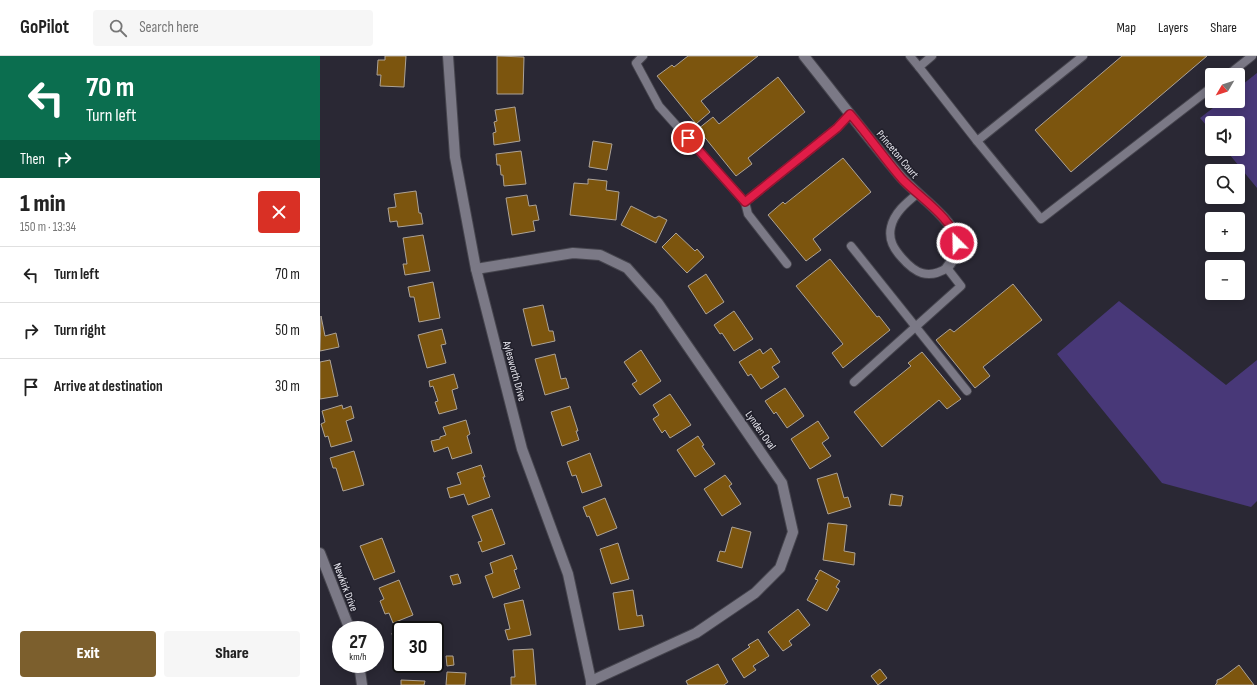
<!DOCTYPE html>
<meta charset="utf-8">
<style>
:root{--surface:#fff;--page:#f6f6f6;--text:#222;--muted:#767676;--line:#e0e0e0;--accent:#7c5f2d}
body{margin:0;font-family:"Sofia Sans Condensed",sans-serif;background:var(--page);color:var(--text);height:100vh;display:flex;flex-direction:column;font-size:15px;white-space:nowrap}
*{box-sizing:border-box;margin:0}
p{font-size:13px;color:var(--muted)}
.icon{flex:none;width:22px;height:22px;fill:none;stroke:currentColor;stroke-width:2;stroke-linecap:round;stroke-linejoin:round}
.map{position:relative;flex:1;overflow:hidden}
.side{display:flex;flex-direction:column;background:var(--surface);width:320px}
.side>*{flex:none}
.banner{background:#0b6e4f;color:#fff;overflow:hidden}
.needle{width:26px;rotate:231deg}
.fabs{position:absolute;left:885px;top:12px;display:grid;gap:8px}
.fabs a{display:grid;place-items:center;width:40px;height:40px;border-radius:4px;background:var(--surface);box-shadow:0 2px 10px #0003;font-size:20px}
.speed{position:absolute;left:12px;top:565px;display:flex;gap:8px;font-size:20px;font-weight:700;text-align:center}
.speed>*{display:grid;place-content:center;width:52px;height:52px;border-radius:50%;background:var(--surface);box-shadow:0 2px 10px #0003;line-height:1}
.speed small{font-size:10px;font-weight:400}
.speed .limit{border:2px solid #111;border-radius:6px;background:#fff;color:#111}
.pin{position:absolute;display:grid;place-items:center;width:34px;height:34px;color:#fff;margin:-17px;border:2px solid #fff;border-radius:50%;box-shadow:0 1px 4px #0007}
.me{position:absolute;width:44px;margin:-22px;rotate:337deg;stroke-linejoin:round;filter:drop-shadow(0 0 3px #0008)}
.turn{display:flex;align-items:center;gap:14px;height:84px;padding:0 20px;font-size:18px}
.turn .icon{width:52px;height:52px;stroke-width:2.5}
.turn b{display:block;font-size:28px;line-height:34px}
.then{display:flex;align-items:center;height:38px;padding:0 20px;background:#0003;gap:8px;font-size:15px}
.round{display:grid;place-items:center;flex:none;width:42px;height:42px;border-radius:4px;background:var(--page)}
.headline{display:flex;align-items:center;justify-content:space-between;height:68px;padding:0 20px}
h1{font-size:24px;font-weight:800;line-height:30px}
.cta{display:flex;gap:8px;margin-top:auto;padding:8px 20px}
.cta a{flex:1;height:46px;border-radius:4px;background:var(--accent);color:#fff;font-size:16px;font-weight:800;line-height:46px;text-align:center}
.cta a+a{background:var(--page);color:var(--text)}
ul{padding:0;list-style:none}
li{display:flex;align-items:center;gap:12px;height:56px;padding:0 20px;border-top:1px solid var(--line)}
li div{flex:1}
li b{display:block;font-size:15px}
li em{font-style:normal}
header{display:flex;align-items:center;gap:24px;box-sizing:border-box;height:56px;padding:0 20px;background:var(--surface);border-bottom:1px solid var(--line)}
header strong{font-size:19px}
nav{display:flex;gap:22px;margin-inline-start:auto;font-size:14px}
.search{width:280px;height:36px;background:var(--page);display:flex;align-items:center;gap:10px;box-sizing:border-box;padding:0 14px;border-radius:4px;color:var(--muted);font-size:15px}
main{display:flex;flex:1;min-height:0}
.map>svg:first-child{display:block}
</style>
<header>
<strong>GoPilot</strong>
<div class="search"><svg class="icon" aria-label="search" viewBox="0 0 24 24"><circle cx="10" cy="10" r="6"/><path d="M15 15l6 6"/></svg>Search here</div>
<nav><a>Map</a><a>Layers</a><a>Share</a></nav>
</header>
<main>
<section class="side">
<div class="banner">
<div class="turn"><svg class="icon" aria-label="left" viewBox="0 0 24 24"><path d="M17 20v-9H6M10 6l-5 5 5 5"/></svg><div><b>70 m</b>Turn left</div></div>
<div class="then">Then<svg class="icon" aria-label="right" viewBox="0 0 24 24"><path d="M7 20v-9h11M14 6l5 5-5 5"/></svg></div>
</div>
<div class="headline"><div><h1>1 min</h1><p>150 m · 13:34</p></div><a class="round" style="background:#d93025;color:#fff"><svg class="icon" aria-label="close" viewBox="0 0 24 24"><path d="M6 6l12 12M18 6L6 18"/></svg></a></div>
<ul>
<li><svg class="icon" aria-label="left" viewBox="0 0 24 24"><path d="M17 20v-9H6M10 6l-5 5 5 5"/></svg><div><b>Turn left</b></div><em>70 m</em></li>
<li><svg class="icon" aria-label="right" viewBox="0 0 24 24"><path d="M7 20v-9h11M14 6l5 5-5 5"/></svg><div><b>Turn right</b></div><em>50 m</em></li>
<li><svg class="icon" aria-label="arrive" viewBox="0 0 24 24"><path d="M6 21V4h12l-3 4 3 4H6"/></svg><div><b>Arrive at destination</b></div><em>30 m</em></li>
</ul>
<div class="cta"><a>Exit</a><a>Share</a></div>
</section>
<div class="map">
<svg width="937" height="629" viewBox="0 0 937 629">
<rect width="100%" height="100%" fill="#2a2834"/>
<g fill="#483878">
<polygon points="937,17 937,132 905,93 918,93 918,67 892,67 892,76 880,62 902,45 918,45 918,32"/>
<polygon points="799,245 906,329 937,304 937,445 931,451 842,427 737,298"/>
</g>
<g fill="#7c550e" stroke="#ada397">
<polygon points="65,0 86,0 84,31 60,30 61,19 57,19 58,4 65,4"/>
<polygon points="177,0 204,1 203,38 177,38"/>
<polygon points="368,0 438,0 381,45 390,56 376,68 337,20 352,9 354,11"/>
<polygon points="802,0 887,0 751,116 715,74"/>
<polygon points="458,21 485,56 428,102 432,108 416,120 378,73 393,61 399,68"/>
<polygon points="195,51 200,85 174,89 173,77 176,76 174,66 177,65 175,54"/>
<polygon points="273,85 292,88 287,114 269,111"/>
<polygon points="201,95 206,128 184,130 183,119 181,119 180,109 177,109 176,98"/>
<polygon points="523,102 551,136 493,183 501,194 486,205 448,159 463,146 465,148"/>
<polygon points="268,123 287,125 286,134 299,136 296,164 250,159 254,127 268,128"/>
<polygon points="96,135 99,157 101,157 103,168 78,171 77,165 70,166 68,152 76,151 74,138"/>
<polygon points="207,139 209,150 216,149 219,164 213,165 215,175 192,179 186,142"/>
<polygon points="311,150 335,162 339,160 347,164 336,187 301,169"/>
<polygon points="356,177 375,195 377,193 384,201 367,217 342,191"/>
<polygon points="103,179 110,215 85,219 83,208 87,208 83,182"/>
<polygon points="510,203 557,261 559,260 570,274 523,312 512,297 523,288 476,230"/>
<polygon points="386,218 404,246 386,258 368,230"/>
<polygon points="113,226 120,262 99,266 94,241 90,241 88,231"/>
<polygon points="693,228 722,264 663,311 670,320 655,332 616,284 630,273 634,276"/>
<polygon points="223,249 229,275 233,275 235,285 212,290 203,253"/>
<polygon points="414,255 433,283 414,295 402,277 400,278 394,269"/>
<polygon points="1,260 5,280 16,277 19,291 0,295"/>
<polygon points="122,273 126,288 121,289 126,307 107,312 98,279"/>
<polygon points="451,292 460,306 452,311 459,321 441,333 431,318 428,320 419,306 440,293 443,298"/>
<polygon points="321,294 341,325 320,339 312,328 317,325 304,306"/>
<polygon points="602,296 641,343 627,353 619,344 562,391 534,356 591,310 588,307"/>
<polygon points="235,298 241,323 246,322 249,332 225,339 215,303"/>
<polygon points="10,304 18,340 0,343 0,306"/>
<polygon points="134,318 138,332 132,334 137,353 119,358 115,346 118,345 113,330 110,331 109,325"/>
<polygon points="465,332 484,360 467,372 456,356 454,358 445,345"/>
<polygon points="350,338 371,369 350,382 345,374 342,377 333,363 339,359 333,349"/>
<polygon points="22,349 23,353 31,350 34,362 26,365 32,385 11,391 8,380 5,381 1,368 5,366 2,355"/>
<polygon points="250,350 258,375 256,375 259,384 242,390 231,356"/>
<polygon points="146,364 150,378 147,380 152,397 132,403 128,391 114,396 111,385 120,383 120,381 126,379 123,371"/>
<polygon points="498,365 509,382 502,387 511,400 490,413 471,383"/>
<polygon points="378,380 384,389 382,390 395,408 375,421 357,394"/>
<polygon points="34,395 44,429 23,435 16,412 13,412 10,402"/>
<polygon points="270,397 282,430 262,437 256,419 252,420 247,406"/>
<polygon points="161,409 165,421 163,421 170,441 148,449 144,438 130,442 127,432 141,428 137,417"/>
<polygon points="517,417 524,442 528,441 531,451 508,458 497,423"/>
<polygon points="405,419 412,428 409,430 421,448 402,460 384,433"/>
<polygon points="571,438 583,440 581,450 569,449"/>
<polygon points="285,442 297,472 277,480 269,460 267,461 263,451"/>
<polygon points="172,453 185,488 162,496 158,486 162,485 152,460"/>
<polygon points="508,467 527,469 524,495 535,497 534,509 503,504"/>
<polygon points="412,471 431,476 422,512 397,505 400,495 405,496"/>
<polygon points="62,482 75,516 54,524 40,490"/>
<polygon points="298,487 309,523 291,528 280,493"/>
<polygon points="192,499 197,513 194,514 200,532 173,542 165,520 173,517 170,507"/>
<polygon points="500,514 520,525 516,531 519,533 507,555 487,544 498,524 495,523"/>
<polygon points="138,518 141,527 133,529 130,520"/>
<polygon points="79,524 93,559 73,567 69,557 65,558 60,545 64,543 59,532"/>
<polygon points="313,534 317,560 322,559 324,570 299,574 293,537"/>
<polygon points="203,544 211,579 188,584 185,574 190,573 184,548"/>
<polygon points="478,553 490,569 469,585 472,589 463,595 448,576"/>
<polygon points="81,575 81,599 80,592 75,593 72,577"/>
<polygon points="438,583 449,600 433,610 436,614 424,622 412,603 430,591 428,589"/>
<polygon points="213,593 216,629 191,629 191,621 195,621 193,594"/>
<polygon points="126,600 133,600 134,609 127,610"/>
<polygon points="398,608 408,626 404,629 368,629 366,625"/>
<polygon points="919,609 934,629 895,629 897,627 897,624 902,622"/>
<polygon points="560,613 567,622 558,629 551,620"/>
<polygon points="127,616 146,617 145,629 126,629"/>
<polygon points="81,624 105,625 104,629 81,629"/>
</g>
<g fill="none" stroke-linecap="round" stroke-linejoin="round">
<g stroke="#46454e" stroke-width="10">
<g id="lane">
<polyline points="323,0 316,7 339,50 425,146 517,72 530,58"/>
<polyline points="590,0 599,11"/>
<polyline points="612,0 599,11 657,85 763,0"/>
<polyline points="908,19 932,0"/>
<polyline points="657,85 721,163 892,31"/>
<polyline points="425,146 428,158 467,208"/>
<polyline points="531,190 647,335"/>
<path d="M534 326 641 230 627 212C608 224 595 217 582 202 574 193 568 184 571 171 574 157 586 147 597 138"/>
</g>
</g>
<g stroke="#46454e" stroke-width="12">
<g id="street">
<polyline points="128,0 135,101 156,213 202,393 248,518 271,625 271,629"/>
<path d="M484 0C516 40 548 82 581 121 596 138 630 161 636 181 640 193 634 203 627 212"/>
<polyline points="156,213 253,197 280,199 307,212 338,247 462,427 473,476 460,512 435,537 376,577 271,625"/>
<polyline points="0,497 30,574"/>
<polyline points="39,608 42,629"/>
</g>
</g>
<use href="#lane" stroke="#7b7986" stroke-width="8"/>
<use href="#street" stroke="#7b7986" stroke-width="10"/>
</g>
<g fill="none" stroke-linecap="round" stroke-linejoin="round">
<g stroke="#92132f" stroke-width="10">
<path id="route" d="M368 82 425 146 517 72 530 58C548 79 564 102 582 123 599 141 634 163 637 187"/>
</g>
<use href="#route" stroke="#e11d48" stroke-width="7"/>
</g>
<g text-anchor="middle" stroke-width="3" stroke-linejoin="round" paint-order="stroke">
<g font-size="11" fill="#e9e8f0" stroke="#201f2a">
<text transform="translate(578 98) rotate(50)" y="4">Princeton Court</text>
<text transform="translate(195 315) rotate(75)" y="4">Aylesworth Drive</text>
<text transform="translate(441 374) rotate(55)" y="4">Lynden Oval</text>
<text transform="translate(26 531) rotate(69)" y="4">Newkirk Drive</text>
</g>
</g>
</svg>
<div class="fabs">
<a><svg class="needle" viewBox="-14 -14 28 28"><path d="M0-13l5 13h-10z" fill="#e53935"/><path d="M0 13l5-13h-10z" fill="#767676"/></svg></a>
<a><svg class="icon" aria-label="sound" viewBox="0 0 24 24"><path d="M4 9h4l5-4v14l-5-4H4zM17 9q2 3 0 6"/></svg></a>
<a><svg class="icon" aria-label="search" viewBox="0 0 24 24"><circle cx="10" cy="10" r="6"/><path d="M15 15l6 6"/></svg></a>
<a>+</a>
<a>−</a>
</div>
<div class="speed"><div>27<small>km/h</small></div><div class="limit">30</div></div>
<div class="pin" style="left:368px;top:82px;background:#d93025"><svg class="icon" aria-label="arrive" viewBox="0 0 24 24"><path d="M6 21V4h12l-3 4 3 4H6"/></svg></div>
<svg class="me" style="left:637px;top:187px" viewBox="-20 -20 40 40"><circle r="17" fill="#e11d48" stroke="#fff" stroke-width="3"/><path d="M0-11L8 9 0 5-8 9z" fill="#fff"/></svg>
</div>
</main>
